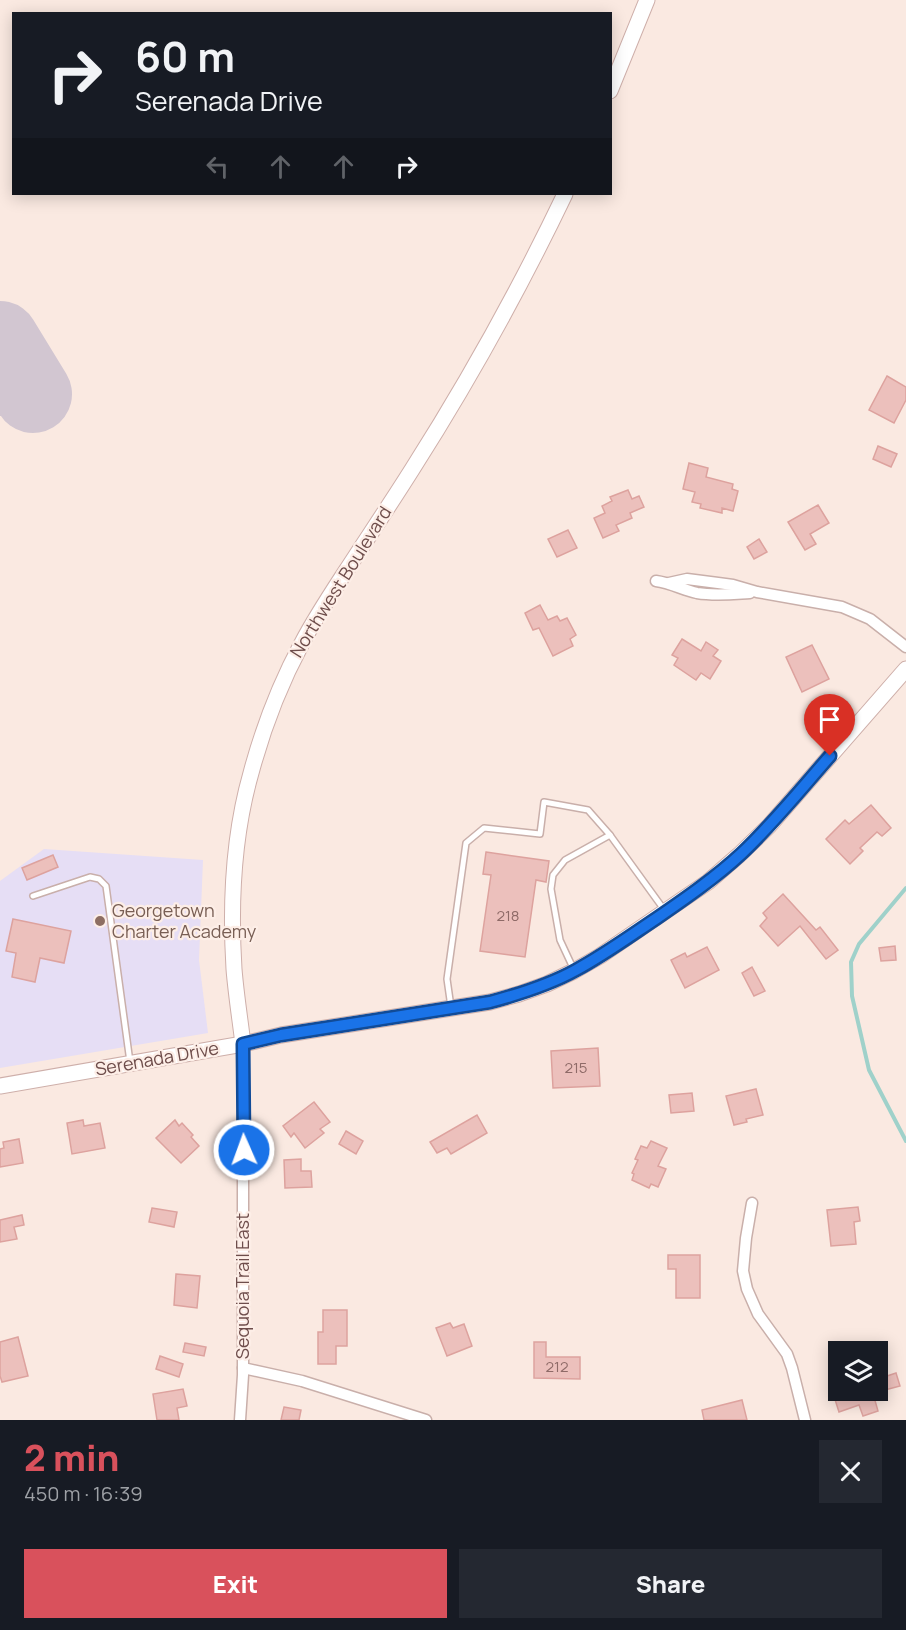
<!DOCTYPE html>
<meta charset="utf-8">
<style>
:root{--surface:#171b24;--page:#242831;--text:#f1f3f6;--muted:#9ea1a6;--accent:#d9515c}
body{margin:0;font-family:Manrope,sans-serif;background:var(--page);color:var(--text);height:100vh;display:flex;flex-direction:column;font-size:22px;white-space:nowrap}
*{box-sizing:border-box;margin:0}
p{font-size:20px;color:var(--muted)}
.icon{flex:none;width:33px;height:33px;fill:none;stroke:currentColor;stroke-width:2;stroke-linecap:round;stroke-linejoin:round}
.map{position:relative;height:1420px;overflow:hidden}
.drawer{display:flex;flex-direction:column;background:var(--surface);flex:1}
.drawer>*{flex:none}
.guide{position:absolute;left:12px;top:12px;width:600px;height:183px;border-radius:0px;box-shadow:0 3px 15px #0003;background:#171b24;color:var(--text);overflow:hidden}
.buttons{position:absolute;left:828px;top:1341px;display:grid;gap:12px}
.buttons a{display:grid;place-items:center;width:60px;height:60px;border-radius:0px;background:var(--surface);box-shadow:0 3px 15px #0003;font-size:30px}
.pin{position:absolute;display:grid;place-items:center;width:51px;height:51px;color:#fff;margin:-62px -26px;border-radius:50% 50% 50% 0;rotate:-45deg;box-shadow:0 0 6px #0007}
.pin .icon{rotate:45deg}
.me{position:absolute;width:66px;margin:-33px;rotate:358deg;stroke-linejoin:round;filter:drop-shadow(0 0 4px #0008)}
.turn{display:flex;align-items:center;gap:21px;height:126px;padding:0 24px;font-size:27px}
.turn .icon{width:78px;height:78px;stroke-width:2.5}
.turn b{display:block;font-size:42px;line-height:51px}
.lanes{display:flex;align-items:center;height:57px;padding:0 24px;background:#0003;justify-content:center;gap:30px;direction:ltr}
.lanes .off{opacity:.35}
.round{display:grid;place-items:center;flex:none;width:63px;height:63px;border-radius:0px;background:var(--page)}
.overview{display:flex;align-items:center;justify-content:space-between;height:102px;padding:0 24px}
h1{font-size:36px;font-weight:800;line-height:45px;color:var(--accent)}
.button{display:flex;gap:12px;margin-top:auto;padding:12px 24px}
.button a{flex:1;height:69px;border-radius:0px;background:var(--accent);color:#fff;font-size:24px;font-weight:800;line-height:69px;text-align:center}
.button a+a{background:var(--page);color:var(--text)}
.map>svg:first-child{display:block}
</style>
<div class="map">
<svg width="906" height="1420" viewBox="0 0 906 1420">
<rect width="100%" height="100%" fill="#fae9e1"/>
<polygon fill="#e6def5" points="44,849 203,860 199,960 208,1033 0,1068 0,881"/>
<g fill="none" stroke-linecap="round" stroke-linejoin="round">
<polyline stroke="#9fd1ca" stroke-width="4" points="906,888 859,944 851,962 852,996 869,1070 906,1141"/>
<polyline stroke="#d2c6d1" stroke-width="32" points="0,400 10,391 19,371"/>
<polyline stroke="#d2c6d1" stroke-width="78" points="0,340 33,394"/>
</g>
<g fill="#ecc0bc" stroke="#dda29e" stroke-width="1.5">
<polygon points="887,376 906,387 906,400 894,423 869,410"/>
<polygon points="878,446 897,454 891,467 873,459"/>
<polygon points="689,463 708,468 706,477 733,484 732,489 738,491 733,511 722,508 722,513 700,508 701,504 692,502 695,492 683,489"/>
<polygon points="628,490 632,499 639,496 644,507 630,513 632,518 616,525 619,531 603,538 594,518 605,513 602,506 612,501 610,497"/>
<polygon points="818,505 829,523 810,534 816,544 805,550 788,522"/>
<polygon points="568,530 577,548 557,557 548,539"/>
<polygon points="759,539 767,552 754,559 747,547"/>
<polygon points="540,605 548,620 557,616 560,621 567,618 576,635 570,639 573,646 553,656 539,628 533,630 525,613"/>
<polygon points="682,639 701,651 706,642 718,650 713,656 721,661 710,679 701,673 696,680 674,665 678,658 672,655"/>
<polygon points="812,645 829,679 802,692 786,657"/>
<polygon points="871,805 891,828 882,836 877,832 860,848 863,851 850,864 826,839 845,820 849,824"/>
<polygon points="486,852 549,861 546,882 536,880 525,957 480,951 491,875 483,874"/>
<polygon points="53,855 58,867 27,880 22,868"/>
<polygon points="783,894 816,930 820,927 838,950 826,959 800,926 778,946 760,926 767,918 763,913"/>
<polygon points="13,919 71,931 64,963 40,958 35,982 12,977 16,953 6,951"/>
<polygon points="895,946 896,960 881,961 879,948"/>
<polygon points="707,947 719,970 685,988 671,960 685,953 687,957"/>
<polygon points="752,967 765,991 754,996 742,973"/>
<polygon points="598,1048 600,1086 553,1088 551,1051"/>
<polygon points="756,1089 763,1115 746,1119 747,1122 734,1125 726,1096"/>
<polygon points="692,1093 694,1111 671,1113 669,1095"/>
<polygon points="314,1102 330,1122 320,1129 324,1133 305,1148 294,1133 291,1137 283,1126"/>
<polygon points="477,1115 487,1133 451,1154 447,1148 437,1153 430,1142"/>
<polygon points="83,1120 84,1126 100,1123 105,1148 72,1154 67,1123"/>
<polygon points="175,1120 179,1126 182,1123 193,1135 191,1137 199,1146 181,1163 156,1138"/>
<polygon points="346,1131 363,1141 356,1154 339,1144"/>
<polygon points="19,1139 23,1163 0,1167 0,1149 4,1148 3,1142"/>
<polygon points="651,1141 667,1148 658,1166 666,1169 658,1187 651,1184 649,1188 632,1180 634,1174 632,1173 638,1160 635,1159 641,1146 647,1148"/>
<polygon points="301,1159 301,1171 311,1171 312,1187 285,1188 284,1160"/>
<polygon points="858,1207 860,1221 854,1222 856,1244 831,1246 827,1210"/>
<polygon points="152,1208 177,1212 174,1227 149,1222"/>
<polygon points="22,1215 24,1225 14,1227 17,1239 0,1242 0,1220"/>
<polygon points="668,1255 700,1255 700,1298 676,1298 676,1269 668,1269"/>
<polygon points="176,1274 200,1276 197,1308 174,1305"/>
<polygon points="323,1310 347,1310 347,1346 336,1346 336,1364 318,1364 318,1332 323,1332"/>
<polygon points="450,1323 453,1328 464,1324 472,1346 447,1356 436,1328"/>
<polygon points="18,1337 28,1376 2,1382 0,1376 0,1342"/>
<polygon points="534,1342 546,1342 546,1357 580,1357 580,1379 534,1378"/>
<polygon points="185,1343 206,1347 204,1356 183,1352"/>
<polygon points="160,1356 183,1364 179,1377 156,1369"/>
<polygon points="896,1373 900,1386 881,1391 878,1379"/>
<polygon points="183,1389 187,1406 177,1408 179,1420 157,1420 153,1394"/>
<polygon points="832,1390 872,1390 878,1411 863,1416 859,1405 839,1412"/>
<polygon points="742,1400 747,1420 704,1420 702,1410"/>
<polygon points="284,1407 301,1410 299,1420 281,1420"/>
</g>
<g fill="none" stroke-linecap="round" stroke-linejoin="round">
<g stroke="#c9afaa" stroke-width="8">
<g id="lane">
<polyline points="33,896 90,877 99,879 106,886 130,1062"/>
<polyline points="574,970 560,940 551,889 553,875 565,860 610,835 665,911"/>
<polyline points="451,1007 447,979 466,843 484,828 540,834 544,802 588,810 610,835"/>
</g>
</g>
<g stroke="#c9afaa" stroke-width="13">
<g id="street">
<path d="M656 581C671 583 683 590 697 593 715 596 733 594 750 593"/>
<polyline points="669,583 687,579 718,583 733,585 757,592 842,607 870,619 906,647"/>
<polyline points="752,1203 746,1238 743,1271 747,1289 758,1314 787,1354 792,1368 805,1420"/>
<polyline points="243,1368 302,1381 426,1420"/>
<polyline points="240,1420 243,1375 243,1044"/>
</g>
</g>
<g stroke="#ceafaa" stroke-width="17">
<g id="secondary">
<polyline points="610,91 647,0"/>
<path d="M243 1044C240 1019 236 994 234 969 230 904 233 836 251 773 263 728 280 684 302 643 315 618 331 594 346 571 368 537 391 503 413 468 469 380 520 288 565 194"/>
<polyline points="0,1086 243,1044 281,1035 490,1002 519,994 547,984 574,971 600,956 708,882 739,855 769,826 906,669"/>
</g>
</g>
<use href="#lane" stroke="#fff" stroke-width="5"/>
<use href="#street" stroke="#fff" stroke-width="10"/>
<use href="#secondary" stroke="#fff" stroke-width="15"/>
</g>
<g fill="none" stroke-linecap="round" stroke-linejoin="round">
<g stroke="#114b97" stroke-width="15">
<path id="route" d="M244 1150 243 1044 281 1035 490 1002C520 994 549 985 576 970 604 955 630 936 657 918 686 898 715 878 741 854 773 824 801 789 830 756"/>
</g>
<use href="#route" stroke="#1a73e8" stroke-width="10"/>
</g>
<circle fill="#8d6e63" stroke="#fdeee7" stroke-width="2" cx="100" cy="921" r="6"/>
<g text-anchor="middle" stroke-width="4.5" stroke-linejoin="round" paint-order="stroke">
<g font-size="15" fill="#8e6a67">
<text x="508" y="921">218</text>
<text x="576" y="1073">215</text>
<text x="557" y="1372">212</text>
</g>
<g font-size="18" fill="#6e4d4b" stroke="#fdeee7">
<text transform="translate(341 582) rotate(-58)" y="6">Northwest Boulevard</text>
<text transform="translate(157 1059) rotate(-10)" y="6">Serenada Drive</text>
<text transform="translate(243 1286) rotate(-90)" y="6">Sequoia Trail East</text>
</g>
<g font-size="18" fill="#785e54" stroke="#fdeee7" text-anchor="start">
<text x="112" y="917">Georgetown<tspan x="112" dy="21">Charter Academy</tspan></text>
</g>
</g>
</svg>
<div class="buttons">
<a><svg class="icon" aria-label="layers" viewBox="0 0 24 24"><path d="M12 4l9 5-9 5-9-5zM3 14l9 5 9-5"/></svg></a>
</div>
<div class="pin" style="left:830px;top:756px;background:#d93025"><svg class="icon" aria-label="arrive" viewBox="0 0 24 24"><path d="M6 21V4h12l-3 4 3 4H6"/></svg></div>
<svg class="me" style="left:244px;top:1150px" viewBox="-20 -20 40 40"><circle r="17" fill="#1a73e8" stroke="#fff" stroke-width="3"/><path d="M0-11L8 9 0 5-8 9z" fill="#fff"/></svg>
<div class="guide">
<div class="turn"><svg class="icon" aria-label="right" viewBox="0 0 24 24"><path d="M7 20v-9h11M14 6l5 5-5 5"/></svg><div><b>60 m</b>Serenada Drive</div></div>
<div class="lanes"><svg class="icon off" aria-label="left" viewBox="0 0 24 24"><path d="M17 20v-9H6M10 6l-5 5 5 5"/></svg><svg class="icon off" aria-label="ahead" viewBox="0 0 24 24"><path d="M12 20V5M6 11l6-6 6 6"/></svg><svg class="icon off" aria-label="ahead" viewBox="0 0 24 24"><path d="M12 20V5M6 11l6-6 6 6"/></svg><svg class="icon" aria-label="right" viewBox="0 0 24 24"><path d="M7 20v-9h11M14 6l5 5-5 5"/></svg></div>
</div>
</div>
<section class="drawer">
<div class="overview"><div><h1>2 min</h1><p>450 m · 16:39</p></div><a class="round"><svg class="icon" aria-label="close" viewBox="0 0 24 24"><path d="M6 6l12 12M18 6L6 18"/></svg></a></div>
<div class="button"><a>Exit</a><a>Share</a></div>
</section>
